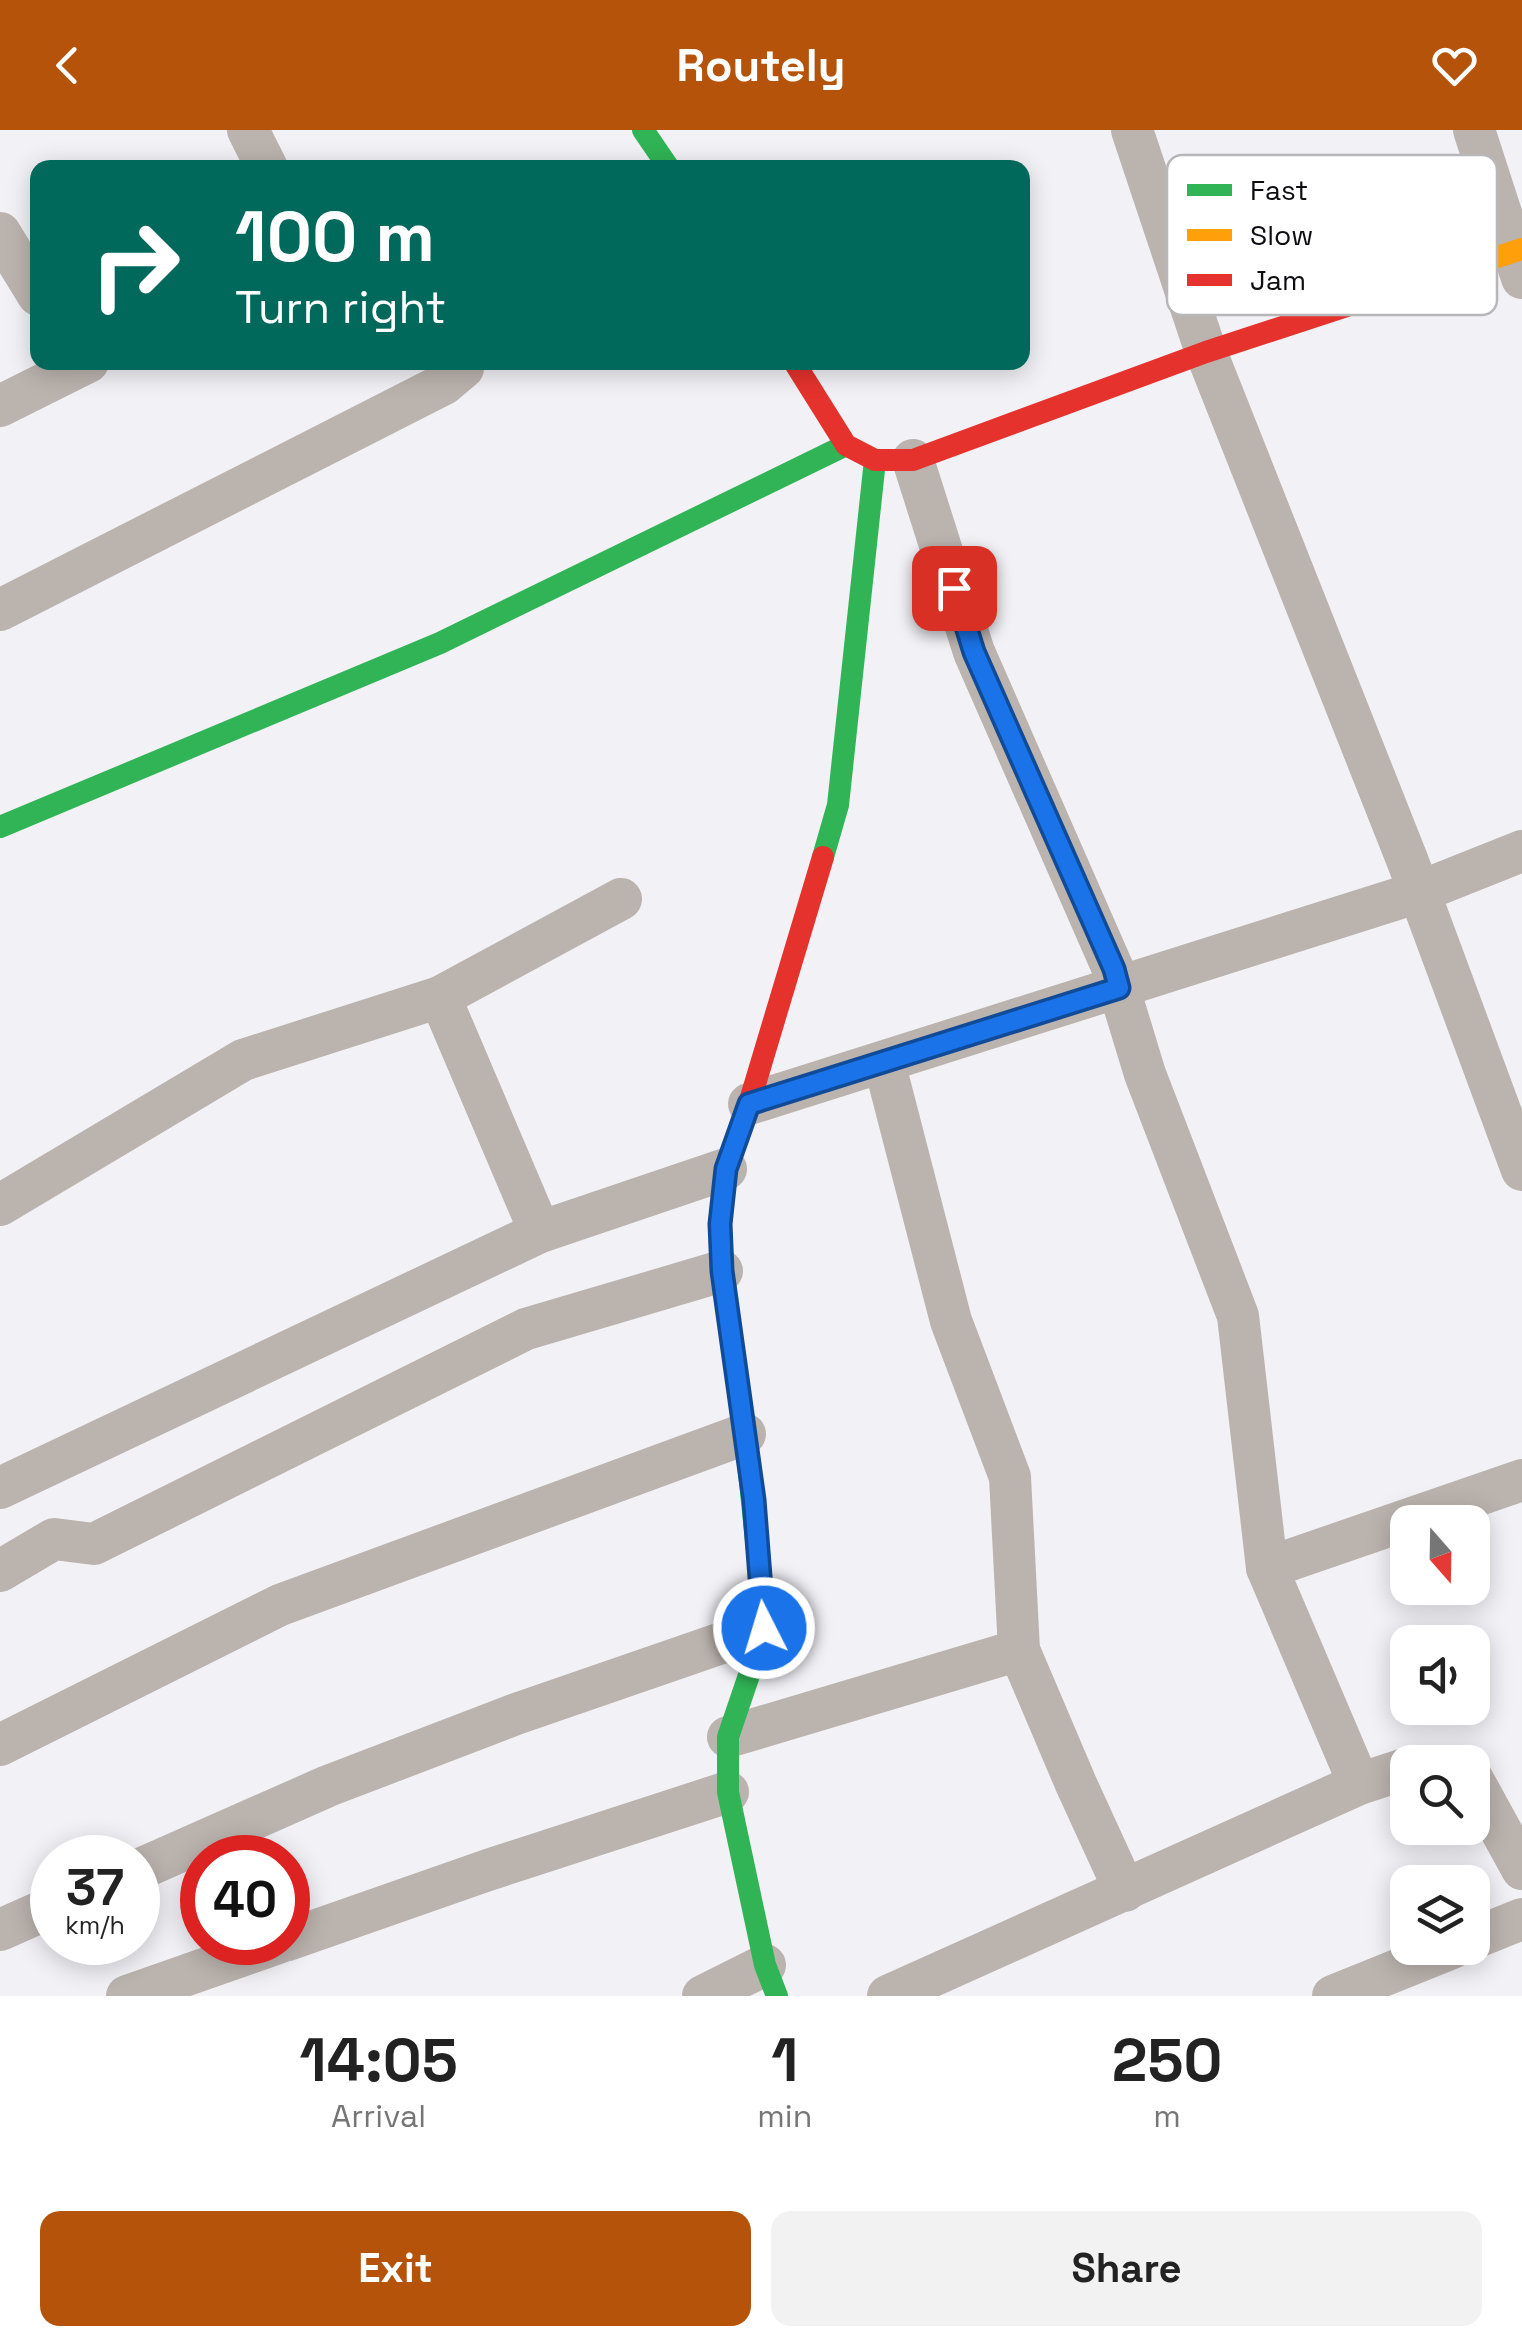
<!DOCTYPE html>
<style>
:root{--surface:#fff;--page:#f2f2f2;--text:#222;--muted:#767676;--accent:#b45309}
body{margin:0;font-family:"Space Grotesk",sans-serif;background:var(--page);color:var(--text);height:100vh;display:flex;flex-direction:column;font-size:38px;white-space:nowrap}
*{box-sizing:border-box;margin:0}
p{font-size:32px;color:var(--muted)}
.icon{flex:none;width:55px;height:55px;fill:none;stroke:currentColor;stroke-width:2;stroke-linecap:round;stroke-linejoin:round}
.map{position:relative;height:1866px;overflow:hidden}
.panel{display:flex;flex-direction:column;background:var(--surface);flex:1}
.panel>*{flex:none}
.banner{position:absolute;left:30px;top:30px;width:1000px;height:210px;border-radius:20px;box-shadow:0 5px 25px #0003;background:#00695c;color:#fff;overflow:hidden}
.needle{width:65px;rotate:160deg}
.tools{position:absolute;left:1390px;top:1375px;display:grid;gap:20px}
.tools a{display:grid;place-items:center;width:100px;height:100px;border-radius:20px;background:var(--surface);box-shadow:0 5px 25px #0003;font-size:50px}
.speed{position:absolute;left:30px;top:1705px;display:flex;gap:20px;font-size:50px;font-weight:700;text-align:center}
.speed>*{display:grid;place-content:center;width:130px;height:130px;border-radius:50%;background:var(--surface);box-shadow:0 5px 25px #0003;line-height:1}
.speed small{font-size:25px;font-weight:400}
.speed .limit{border:15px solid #d22;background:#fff;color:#111}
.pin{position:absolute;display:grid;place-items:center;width:85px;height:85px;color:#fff;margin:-42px;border-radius:20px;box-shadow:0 5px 15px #0006}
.me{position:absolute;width:110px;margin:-55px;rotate:355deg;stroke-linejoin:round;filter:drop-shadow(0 0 8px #0008)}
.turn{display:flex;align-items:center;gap:35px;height:210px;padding:0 40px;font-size:45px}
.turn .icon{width:130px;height:130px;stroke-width:2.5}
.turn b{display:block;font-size:70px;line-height:85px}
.eta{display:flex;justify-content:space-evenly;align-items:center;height:170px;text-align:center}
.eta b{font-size:60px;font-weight:800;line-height:70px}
.primary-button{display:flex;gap:20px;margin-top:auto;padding:20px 40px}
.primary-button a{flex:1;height:115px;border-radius:20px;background:var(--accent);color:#fff;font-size:40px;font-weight:800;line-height:115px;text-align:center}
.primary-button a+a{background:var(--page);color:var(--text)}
header{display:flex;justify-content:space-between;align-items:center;height:130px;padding:0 40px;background:var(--accent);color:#fff;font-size:45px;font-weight:800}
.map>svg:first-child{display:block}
</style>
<header><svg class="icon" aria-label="back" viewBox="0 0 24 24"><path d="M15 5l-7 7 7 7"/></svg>Routely<svg class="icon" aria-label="heart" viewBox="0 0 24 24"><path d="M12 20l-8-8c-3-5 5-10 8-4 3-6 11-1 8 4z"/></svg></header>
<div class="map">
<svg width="1522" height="1866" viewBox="0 0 1522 1866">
<rect width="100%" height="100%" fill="#f1f1f6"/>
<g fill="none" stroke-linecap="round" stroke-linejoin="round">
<g stroke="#bbb3ae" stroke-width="42">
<polyline points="248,0 267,38"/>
<polyline points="1132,0 1206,222 1408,732 1522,1040"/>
<polyline points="1474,0 1522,148"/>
<polyline points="0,103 38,165"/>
<polyline points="0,276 88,232"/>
<polyline points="913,330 974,522 1113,839 1145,944 1238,1186 1267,1438 1359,1654"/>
<polyline points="0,480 444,254 463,238 463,232"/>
<polyline points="440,867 621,769"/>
<polyline points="884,932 951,1191 1010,1347 1019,1520 1076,1654 1125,1761"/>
<polyline points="749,974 1419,762 1522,721"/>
<polyline points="0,1075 243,930 440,867 540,1102"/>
<polyline points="0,1358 540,1102 726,1039"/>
<polyline points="1267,1438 1522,1350"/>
<polyline points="0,1441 54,1409 94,1414 526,1199 722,1141"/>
<polyline points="728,1607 1019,1520"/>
<polyline points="0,1615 280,1475 745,1304"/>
<polyline points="1472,1648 1522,1739"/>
<polyline points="138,1740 328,1656 516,1584 765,1498"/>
<polyline points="0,1800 52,1777"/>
<polyline points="1472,1809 1522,1789"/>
<polyline points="288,1810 488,1740 728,1662"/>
<polyline points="127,1866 281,1812"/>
<polyline points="703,1866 765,1835"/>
<polyline points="888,1866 1359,1654 1408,1638"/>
<polyline points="1333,1866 1452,1818"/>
</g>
<g stroke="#30b455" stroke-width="22">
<polyline points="643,0 669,38"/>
<polyline points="0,697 440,513 846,315"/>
<polyline points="823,727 838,675 875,330"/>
<polyline points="748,1333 765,1498 728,1607 728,1662 765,1835 777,1866"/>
</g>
<polyline stroke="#ff9f0a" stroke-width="22" points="1368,169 1522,119"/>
<g stroke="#e5322d" stroke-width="22">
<polyline points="794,232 846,315 875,330 913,330 1206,222 1368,169"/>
<polyline points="748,1333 722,1141 720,1094 726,1039 749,974 823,727"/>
</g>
</g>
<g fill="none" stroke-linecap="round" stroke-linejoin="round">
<g stroke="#114b97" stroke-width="25">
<polyline id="route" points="764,1498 754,1370 722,1141 720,1094 726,1039 749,974 1119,858 1114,839 974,522 954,458"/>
</g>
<use href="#route" stroke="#1a73e8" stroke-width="18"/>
</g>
<rect x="1167" y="25" width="330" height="160" rx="15" fill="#fff" stroke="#b7b6b8" stroke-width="2.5"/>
<rect x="1187" y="54" width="45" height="12" fill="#30b455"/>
<rect x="1187" y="99" width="45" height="12" fill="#ff9f0a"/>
<rect x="1187" y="144" width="45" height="12" fill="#e5322d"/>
<g font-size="28" fill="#0e0d11">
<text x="1250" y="70">Fast</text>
<text x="1250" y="115">Slow</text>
<text x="1250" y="160">Jam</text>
</g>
</svg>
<div class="tools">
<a><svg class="needle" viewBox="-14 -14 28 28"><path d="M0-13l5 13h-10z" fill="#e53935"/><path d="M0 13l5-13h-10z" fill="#767676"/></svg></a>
<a><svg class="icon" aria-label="sound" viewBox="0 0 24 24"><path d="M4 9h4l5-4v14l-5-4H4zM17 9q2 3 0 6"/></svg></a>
<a><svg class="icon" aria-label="search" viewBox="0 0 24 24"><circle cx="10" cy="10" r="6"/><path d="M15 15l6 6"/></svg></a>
<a><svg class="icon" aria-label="layers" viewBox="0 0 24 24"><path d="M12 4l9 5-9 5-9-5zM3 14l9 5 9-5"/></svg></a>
</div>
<div class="speed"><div>37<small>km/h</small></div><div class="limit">40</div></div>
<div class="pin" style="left:954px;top:458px;background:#d93025"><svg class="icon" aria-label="arrive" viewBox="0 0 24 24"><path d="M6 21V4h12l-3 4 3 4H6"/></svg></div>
<svg class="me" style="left:764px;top:1498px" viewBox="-20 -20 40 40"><circle r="17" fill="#1a73e8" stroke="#fff" stroke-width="3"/><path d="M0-11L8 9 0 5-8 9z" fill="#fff"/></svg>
<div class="banner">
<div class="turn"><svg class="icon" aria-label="right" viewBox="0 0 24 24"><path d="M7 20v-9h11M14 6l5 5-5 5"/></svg><div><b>100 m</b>Turn right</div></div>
</div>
</div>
<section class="panel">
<div class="eta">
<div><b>14:05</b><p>Arrival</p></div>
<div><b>1</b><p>min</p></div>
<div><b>250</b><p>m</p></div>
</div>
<div class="primary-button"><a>Exit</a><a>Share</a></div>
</section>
